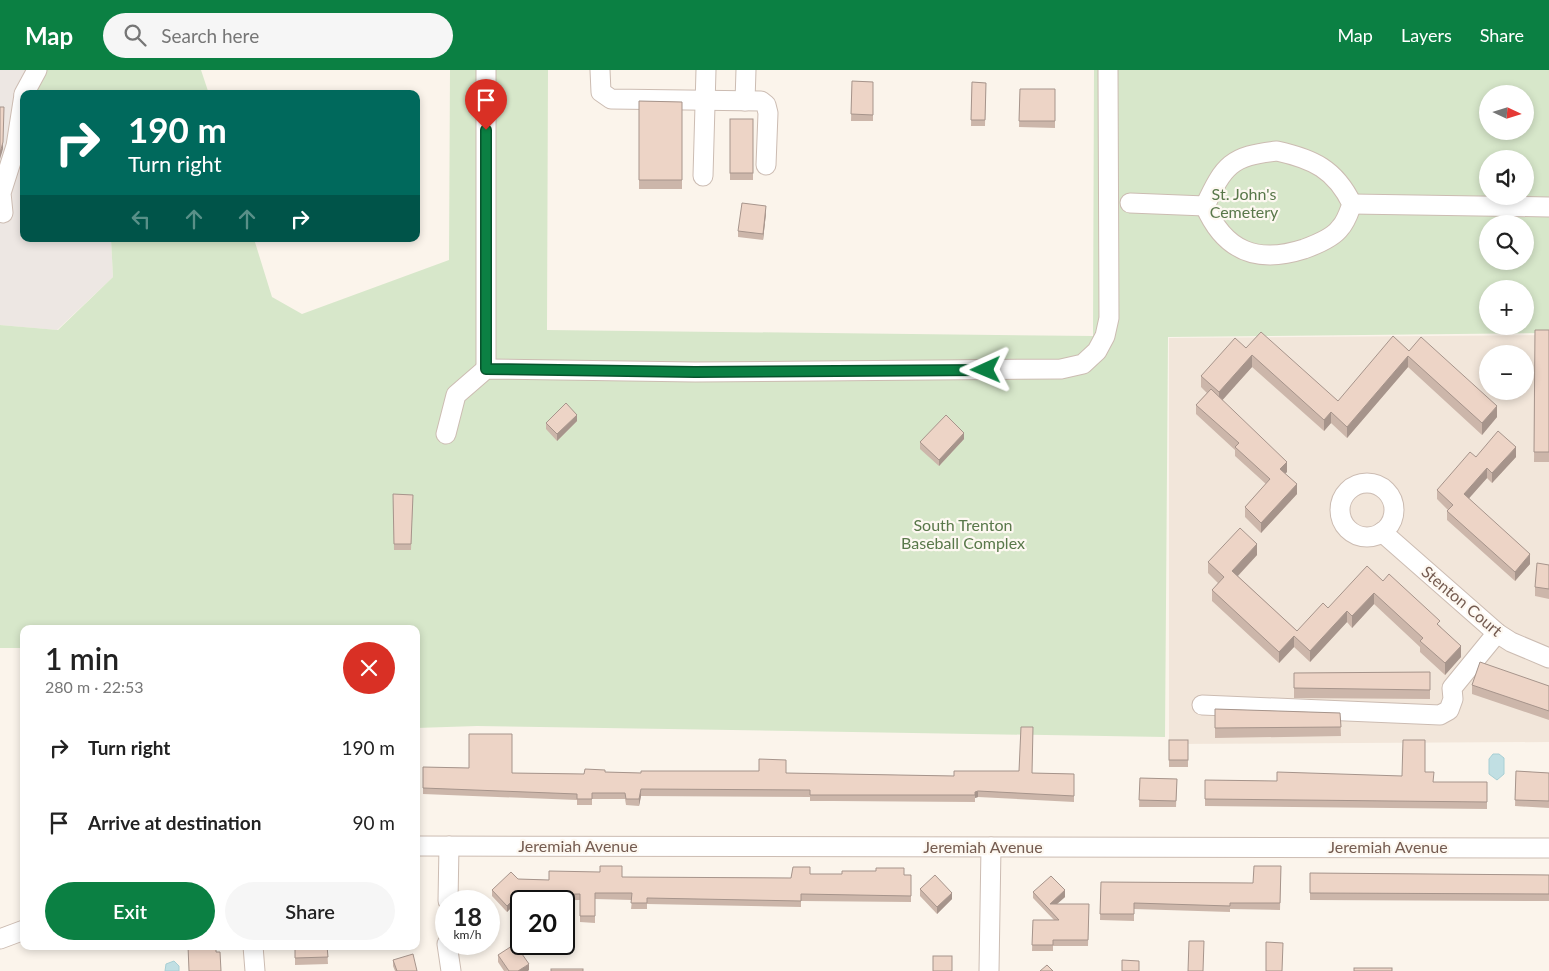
<!DOCTYPE html>
<meta charset="utf-8">
<style>
:root{--surface:#fff;--page:#f6f6f6;--text:#222;--muted:#767676;--accent:#0b8043}
body{margin:0;font-family:Lato,sans-serif;background:var(--page);color:var(--text);height:100vh;display:flex;flex-direction:column;font-size:19px;white-space:nowrap}
*{box-sizing:border-box;margin:0}
p{font-size:16px;color:var(--muted)}
.icon{flex:none;width:28px;height:28px;fill:none;stroke:currentColor;stroke-width:2;stroke-linecap:round;stroke-linejoin:round}
.map{position:relative;flex:1;overflow:hidden}
.panel{position:absolute;left:20px;top:555px;width:400px;height:325px;display:flex;flex-direction:column;background:var(--surface);border-radius:10px;box-shadow:0 2px 8px #0003}
.panel>*{flex:none}
.hud{position:absolute;left:20px;top:20px;width:400px;height:152px;border-radius:10px;box-shadow:0 2px 8px #0003;background:#00695c;color:#fff;overflow:hidden}
.needle{width:32px;rotate:94deg}
.fabs{position:absolute;left:1479px;top:15px;display:grid;gap:10px}
.fabs a{display:grid;place-items:center;width:55px;height:55px;border-radius:50%;background:var(--surface);box-shadow:0 2px 8px #0003;font-size:25px}
.speed{position:absolute;left:435px;top:820px;display:flex;gap:10px;font-size:25px;font-weight:700;text-align:center}
.speed>*{display:grid;place-content:center;width:65px;height:65px;border-radius:50%;background:var(--surface);box-shadow:0 2px 8px #0003;line-height:1}
.speed small{font-size:12px;font-weight:400}
.speed .limit{border:2px solid #111;border-radius:8px;background:#fff;color:#111}
.pin{position:absolute;display:grid;place-items:center;width:42px;height:42px;color:#fff;margin:-51px -21px;border-radius:50% 50% 50% 0;rotate:-45deg;box-shadow:0 0 5px #0007}
.pin .icon{rotate:45deg}
.me{position:absolute;width:55px;margin:-28px;rotate:269deg;stroke-linejoin:round;filter:drop-shadow(0 0 4px #0008)}
.turn{display:flex;align-items:center;gap:18px;height:105px;padding:0 25px;font-size:22px}
.turn .icon{width:65px;height:65px;stroke-width:2.5}
.turn b{display:block;font-size:35px;line-height:42px}
.lanes{display:flex;align-items:center;height:48px;padding:0 25px;background:#0003;justify-content:center;gap:25px;direction:ltr}
.lanes .off{opacity:.35}
.round{display:grid;place-items:center;flex:none;width:52px;height:52px;border-radius:26px;background:var(--page)}
.head{display:flex;align-items:center;justify-content:space-between;height:85px;padding:0 25px}
h1{font-size:30px;font-weight:600;line-height:38px}
.primary-button{display:flex;gap:10px;margin-top:auto;padding:10px 25px}
.primary-button a{flex:1;height:58px;border-radius:30px;background:var(--accent);color:#fff;font-size:20px;font-weight:600;line-height:58px;text-align:center}
.primary-button a+a{background:var(--page);color:var(--text)}
ul{padding:0;list-style:none}
li{display:flex;align-items:center;gap:15px;height:75px;padding:0 25px}
li div{flex:1}
li b{display:block;font-size:19px}
li em{font-style:normal}
header{display:flex;align-items:center;gap:30px;box-sizing:border-box;height:70px;padding:0 25px;background:var(--accent);color:#fff}
header strong{font-size:24px}
nav{display:flex;gap:28px;margin-inline-start:auto;font-size:18px}
.search{width:350px;height:45px;background:var(--page);display:flex;align-items:center;gap:12px;box-sizing:border-box;padding:0 18px;border-radius:28px;color:var(--muted);font-size:19px}
.map>svg:first-child{display:block}
</style>
<header>
<strong>Map</strong>
<div class="search"><svg class="icon" aria-label="search" viewBox="0 0 24 24"><circle cx="10" cy="10" r="6"/><path d="M15 15l6 6"/></svg>Search here</div>
<nav><a>Map</a><a>Layers</a><a>Share</a></nav>
</header>
<div class="map">
<svg width="1549" height="901" viewBox="0 0 1549 901">
<rect width="100%" height="100%" fill="#fbf4eb"/>
<path fill="#f2e6da" fill-rule="evenodd" d="M1549 265V672L1169 674V268ZM1488 284H1525V321H1488Z"/>
<polygon fill="#ede7e3" points="0,0 30,0 24,24 24,169 111,169 113,207 57,260 0,255"/>
<g fill="#d7e7ca" fill-rule="evenodd">
<polygon points="30,0 201,0 209,24 31,24"/>
<path d="M450 0H548L547 260 1093 266 1094 0H1549V263L1168 267 1165 667 477 656 416 658V559H24V578H0V255L58 260 113 207 111 169H254L272 227 302 244 449 190ZM1488 24H1525V61H1488ZM1488 89H1525V126H1488ZM1488 154H1525V191H1488ZM1488 219H1525V256H1488Z"/>
</g>
<g fill="#c1dfe3" stroke="#a8cfd4">
<polygon points="1493,684 1499,684 1504,688 1504,704 1497,710 1489,704 1489,689"/>
<polygon points="174,891 179,896 179,901 165,901 166,894"/>
</g>
<g fill="none" stroke-linecap="round" stroke-linejoin="round">
<g stroke="#ccbcb2" stroke-width="21">
<g id="minor">
<polyline points="486,0 486,299"/>
<polyline points="600,0 601,22 611,29 761,31 766,35 768,43 766,95"/>
<polyline points="24,24 37,0"/>
<polyline points="745,31 746,0"/>
<path d="M1277 81C1313 89 1335 99 1352 134 1349 142 1346 152 1340 158 1333 168 1315 175 1304 179 1257 194 1225 182 1205 136 1224 95 1231 86 1277 81Z"/>
<polyline points="703,106 706,0"/>
<polyline points="1130,133 1205,136"/>
<polyline points="1352,134 1549,137"/>
<polyline points="3,143 1,123 16,76 24,25"/>
<polyline points="446,364 456,325 486,299 695,302 1061,299 1083,294 1097,281 1105,266 1109,248 1108,0"/>
<circle cx="1367" cy="440" r="27"/>
<polyline points="1382,462 1497,563 1511,572 1549,588"/>
<polyline points="1202,635 1440,645 1449,640 1453,629 1452,618 1497,563"/>
<polyline points="416,776 1549,778"/>
<polyline points="448,831 449,776"/>
<polyline points="0,869 24,860"/>
<polyline points="447,874 451,901"/>
<polyline points="253,876 255,901"/>
<polyline points="989,901 991,777"/>
</g>
</g>
<use href="#minor" stroke="#fff" stroke-width="19"/>
</g>
<g fill="#ccb6aa">
<polygon points="852,11 873,12 873,51 851,51"/>
<polygon points="972,12 986,13 985,56 971,56"/>
<polygon points="1020,19 1055,19 1055,58 1019,57"/>
<polygon points="639,31 682,32 682,119 639,119"/>
<rect x="730" y="49" width="23" height="61"/>
<polygon points="766,143 763,170 738,167 738,161"/>
<polygon points="1535,260 1549,260 1549,392 1534,392"/>
<polygon points="1246,278 1338,331 1409,281 1497,347 1482,365 1408,297 1347,368 1331,353 1324,361 1252,297 1222,330 1287,402 1285,403 1297,424 1261,463 1245,447 1245,437 1266,414 1235,386 1235,380 1196,344 1196,335 1207,323 1201,317 1201,306"/>
<polygon points="577,351 557,371 546,359 546,353"/>
<polygon points="964,369 939,396 920,379 920,372"/>
<polygon points="1476,387 1516,387 1492,413 1487,408 1469,428 1530,494 1515,511 1447,450 1447,441 1448,440 1437,429 1437,420"/>
<polygon points="393,424 413,425 411,480 394,480"/>
<polygon points="1257,485 1238,506 1297,561 1328,538 1383,511 1440,556 1461,587 1445,605 1420,582 1420,577 1374,534 1352,558 1347,552 1310,592 1294,577 1279,593 1212,531 1212,520 1218,513 1208,503 1208,492"/>
<polygon points="1549,495 1549,529 1535,526 1535,517"/>
<polygon points="1430,602 1430,629 1294,628 1294,603"/>
<polygon points="1472,615 1549,616 1549,650 1472,624"/>
<polygon points="1215,639 1340,643 1341,666 1215,668"/>
<rect x="1169" y="670" width="19" height="27"/>
<polygon points="423,697 469,698 512,703 584,704 605,702 641,703 786,703 954,706 1032,703 1074,704 1074,732 978,727 975,728 975,732 833,731 810,731 810,727 641,726 639,736 626,735 625,729 592,729 592,735 577,735 577,730 423,724"/>
<polygon points="1516,701 1549,703 1549,738 1515,736"/>
<polygon points="1425,702 1433,712 1487,712 1487,739 1205,736 1205,710 1277,711 1402,706"/>
<polygon points="1140,708 1177,709 1176,737 1139,737"/>
<polygon points="1281,796 1280,840 1230,839 1230,842 1134,839 1134,851 1100,850 1101,812 1253,813"/>
<polygon points="1310,803 1549,805 1549,831 1310,830"/>
<polygon points="810,804 911,805 911,832 801,831 801,837 647,834 647,839 631,839 632,830 595,829 595,853 580,852 580,830 518,831 507,842 492,826 492,820 518,809 549,810 622,807 791,808"/>
<polygon points="920,819 952,829 937,844 920,826"/>
<polygon points="1033,822 1065,827 1057,834 1089,834 1088,876 1053,876 1053,881 1032,881 1033,850 1054,850 1033,828"/>
<polygon points="295,876 327,876 328,894 295,895"/>
<polygon points="498,885 529,900 504,901 498,892"/>
<polygon points="393,890 417,901 395,901 393,896"/>
</g>
<g fill="#a6948b">
<polygon points="3,72 3,79 0,89 0,83"/>
<polygon points="766,136 766,143 763,170 763,164"/>
<polygon points="1252,285 1252,297 1219,334 1219,322"/>
<polygon points="1408,286 1408,297 1347,368 1347,357"/>
<polygon points="1497,336 1497,347 1482,365 1482,353"/>
<polygon points="1331,342 1331,353 1324,361 1324,350"/>
<polygon points="577,345 577,351 557,371 557,364"/>
<polygon points="964,363 964,369 939,396 939,390"/>
<polygon points="1516,377 1516,387 1492,413 1492,403"/>
<polygon points="1287,392 1287,402 1280,409 1280,399"/>
<polygon points="1487,398 1487,408 1464,434 1464,424"/>
<polygon points="1297,414 1297,424 1261,463 1261,453"/>
<polygon points="1257,474 1257,485 1232,512 1232,501"/>
<polygon points="1530,484 1530,494 1515,511 1515,502"/>
<polygon points="1374,523 1374,534 1352,558 1352,546"/>
<polygon points="1347,541 1347,552 1310,592 1310,581"/>
<polygon points="1294,566 1294,577 1279,593 1279,582"/>
<polygon points="1461,576 1461,587 1445,605 1445,593"/>
<polygon points="641,719 641,726 639,736 639,729"/>
<polygon points="978,721 978,727 975,728 975,722"/>
<polygon points="1065,820 1065,827 1050,840 1050,834"/>
<polygon points="952,823 952,829 937,844 937,837"/>
<polygon points="518,825 518,831 507,842 507,836"/>
<polygon points="529,894 529,900 528,901 518,901"/>
</g>
<g fill="#edd4c6" stroke="#a6948b">
<polygon points="852,11 873,12 873,45 851,44"/>
<polygon points="972,12 986,13 985,50 971,50"/>
<polygon points="1020,19 1055,19 1055,51 1019,51"/>
<polygon points="639,31 682,32 682,110 639,110"/>
<polygon points="0,37 4,37 3,72 0,83"/>
<rect x="730" y="49" width="23" height="54"/>
<polygon points="742,133 766,136 763,164 738,161"/>
<polygon points="1535,260 1549,260 1549,382 1534,382"/>
<polygon points="1261,262 1338,331 1393,266 1409,281 1421,267 1497,336 1482,353 1408,286 1347,357 1331,342 1324,350 1252,285 1219,322 1201,306 1235,268 1246,278"/>
<polygon points="1211,319 1287,392 1280,399 1297,414 1261,453 1245,437 1270,409 1235,377 1239,373 1196,335"/>
<polygon points="566,333 577,345 557,364 546,353"/>
<polygon points="946,345 964,363 939,390 920,372"/>
<polygon points="1498,361 1516,377 1492,403 1487,398 1464,424 1530,484 1515,502 1447,441 1453,435 1437,420 1470,382 1476,387"/>
<polygon points="393,424 413,425 411,474 394,474"/>
<polygon points="1240,458 1257,474 1232,501 1297,561 1323,533 1328,538 1367,496 1383,511 1389,504 1440,551 1437,554 1461,576 1445,593 1420,571 1423,568 1374,523 1352,546 1347,541 1310,581 1294,566 1279,582 1212,520 1224,507 1208,492"/>
<polygon points="1537,493 1549,495 1549,519 1535,517"/>
<polygon points="1480,592 1549,616 1549,641 1472,615"/>
<polygon points="1430,602 1430,620 1294,618 1294,603"/>
<polygon points="1215,639 1340,643 1341,657 1215,658"/>
<polygon points="1021,657 1033,657 1032,703 1074,704 1074,726 978,721 975,722 975,725 810,725 810,720 641,719 639,729 626,729 625,723 592,723 592,729 577,729 577,724 423,718 423,697 469,698 469,664 512,664 512,703 584,704 585,699 605,700 605,702 641,703 641,701 759,701 759,689 786,690 786,703 954,706 954,701 1019,701"/>
<rect x="1169" y="670" width="19" height="20"/>
<polygon points="1403,670 1425,670 1425,702 1434,702 1433,712 1487,712 1487,732 1205,729 1205,710 1277,711 1277,702 1402,706"/>
<polygon points="1516,701 1549,703 1549,731 1515,730"/>
<polygon points="1140,708 1177,709 1176,731 1139,730"/>
<polygon points="600,796 622,796 622,807 791,808 793,797 810,797 810,804 842,804 842,801 876,801 876,798 904,798 904,805 911,805 911,826 801,824 801,831 647,828 647,833 631,833 632,823 595,823 595,846 580,846 580,824 518,825 507,836 492,820 511,802 518,809 549,810 549,801 600,802"/>
<polygon points="1254,796 1281,796 1280,833 1230,833 1230,836 1134,833 1134,844 1100,844 1101,812 1253,813"/>
<polygon points="1310,803 1549,805 1549,824 1310,823"/>
<polygon points="935,805 952,823 937,837 920,819"/>
<polygon points="1051,806 1065,820 1050,834 1089,834 1088,870 1053,870 1053,875 1032,875 1033,850 1059,850 1033,822"/>
<polygon points="1189,871 1204,871 1203,901 1188,901"/>
<polygon points="1266,872 1283,873 1282,901 1266,901"/>
<polygon points="515,874 529,894 518,901 509,901 498,885"/>
<polygon points="188,876 205,876 205,879 216,879 216,882 220,882 221,901 189,901"/>
<polygon points="295,876 327,876 328,887 295,888"/>
<polygon points="413,884 417,901 397,901 393,890"/>
<rect x="933" y="886" width="19" height="15"/>
<polygon points="1122,890 1139,891 1139,901 1122,901"/>
<polygon points="1047,895 1053,901 1040,901"/>
<rect x="1354" y="898" width="38" height="3"/>
<rect x="551" y="899" width="32" height="2"/>
</g>
<g fill="none" stroke-linecap="round" stroke-linejoin="round">
<g stroke="#07532c" stroke-width="12">
<polyline id="route" points="486,60 486,299 695,302 986,300"/>
</g>
<use href="#route" stroke="#0b8043" stroke-width="9"/>
</g>
<g text-anchor="middle" stroke-width="4.5" stroke-linejoin="round" paint-order="stroke">
<g font-size="16" fill="#59784a" stroke="#fdf8f1">
<text x="1244" y="130">St. John's<tspan x="1244" dy="18">Cemetery</tspan></text>
<text x="963" y="461">South Trenton<tspan x="963" dy="18">Baseball Complex</tspan></text>
</g>
<g font-size="16" fill="#745b50" stroke="#fdf8f1">
<text transform="translate(1462 531) rotate(40)" y="6">Stenton Court</text>
<text x="578" y="782">Jeremiah Avenue</text>
<text x="983" y="783">Jeremiah Avenue</text>
<text x="1388" y="783">Jeremiah Avenue</text>
</g>
</g>
</svg>
<div class="fabs">
<a><svg class="needle" viewBox="-14 -14 28 28"><path d="M0-13l5 13h-10z" fill="#e53935"/><path d="M0 13l5-13h-10z" fill="#767676"/></svg></a>
<a><svg class="icon" aria-label="sound" viewBox="0 0 24 24"><path d="M4 9h4l5-4v14l-5-4H4zM17 9q2 3 0 6"/></svg></a>
<a><svg class="icon" aria-label="search" viewBox="0 0 24 24"><circle cx="10" cy="10" r="6"/><path d="M15 15l6 6"/></svg></a>
<a>+</a>
<a>−</a>
</div>
<div class="speed"><div>18<small>km/h</small></div><div class="limit">20</div></div>
<div class="pin" style="left:486px;top:60px;background:#d93025"><svg class="icon" aria-label="arrive" viewBox="0 0 24 24"><path d="M6 21V4h12l-3 4 3 4H6"/></svg></div>
<svg class="me" style="left:986px;top:300px" viewBox="-20 -20 40 40"><path d="M0-17L14 15 0 8-14 15z" fill="#0b8043" stroke="#fff" stroke-width="4"/></svg>
<div class="hud">
<div class="turn"><svg class="icon" aria-label="right" viewBox="0 0 24 24"><path d="M7 20v-9h11M14 6l5 5-5 5"/></svg><div><b>190 m</b>Turn right</div></div>
<div class="lanes"><svg class="icon off" aria-label="left" viewBox="0 0 24 24"><path d="M17 20v-9H6M10 6l-5 5 5 5"/></svg><svg class="icon off" aria-label="ahead" viewBox="0 0 24 24"><path d="M12 20V5M6 11l6-6 6 6"/></svg><svg class="icon off" aria-label="ahead" viewBox="0 0 24 24"><path d="M12 20V5M6 11l6-6 6 6"/></svg><svg class="icon" aria-label="right" viewBox="0 0 24 24"><path d="M7 20v-9h11M14 6l5 5-5 5"/></svg></div>
</div>
<section class="panel">
<div class="head"><div><h1>1 min</h1><p>280 m · 22:53</p></div><a class="round" style="background:#d93025;color:#fff"><svg class="icon" aria-label="close" viewBox="0 0 24 24"><path d="M6 6l12 12M18 6L6 18"/></svg></a></div>
<ul>
<li><svg class="icon" aria-label="right" viewBox="0 0 24 24"><path d="M7 20v-9h11M14 6l5 5-5 5"/></svg><div><b>Turn right</b></div><em>190 m</em></li>
<li><svg class="icon" aria-label="arrive" viewBox="0 0 24 24"><path d="M6 21V4h12l-3 4 3 4H6"/></svg><div><b>Arrive at destination</b></div><em>90 m</em></li>
</ul>
<div class="primary-button"><a>Exit</a><a>Share</a></div>
</section>
</div>
